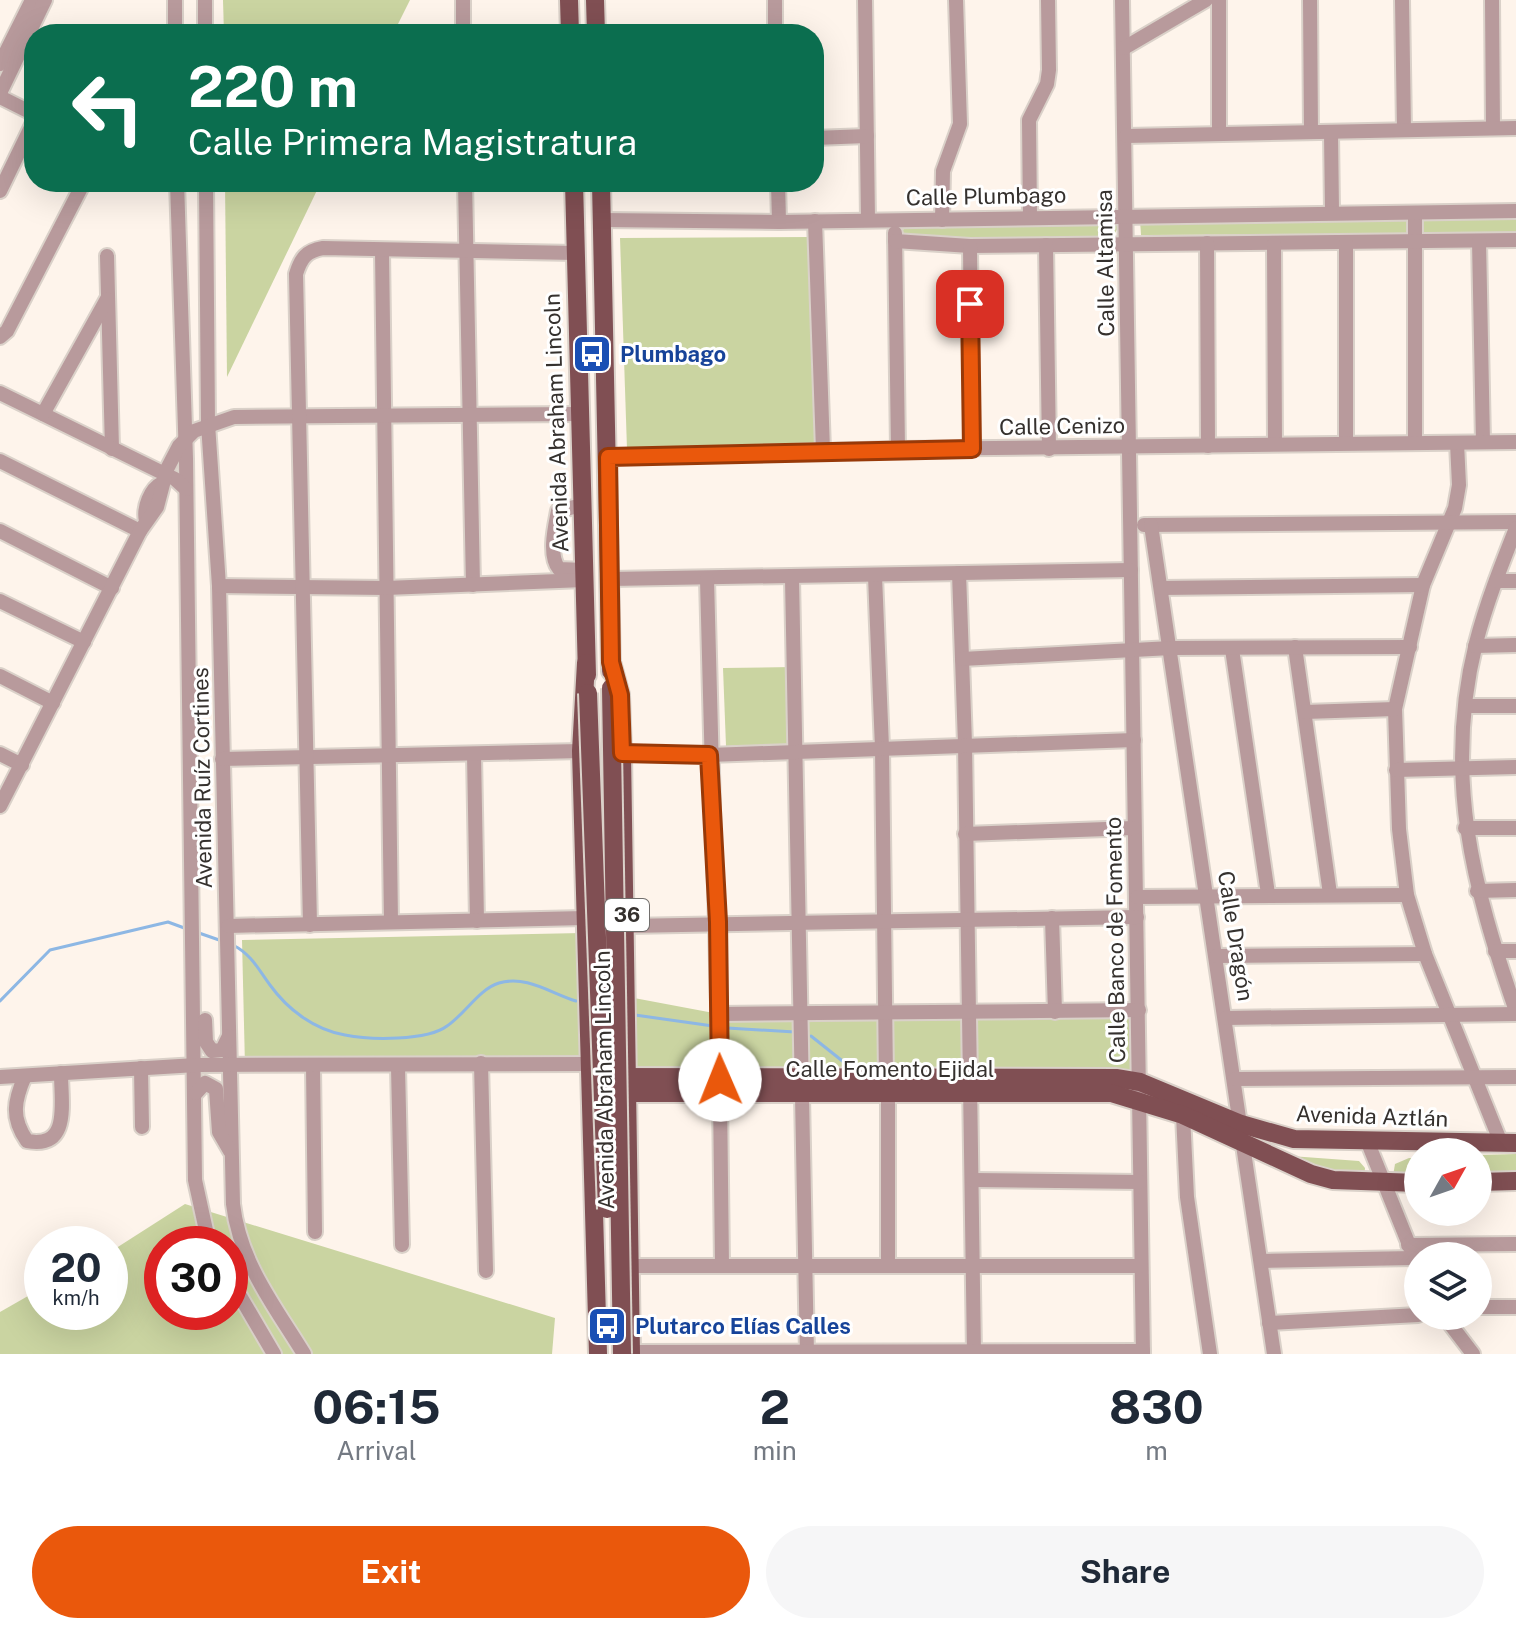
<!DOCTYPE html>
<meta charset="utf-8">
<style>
:root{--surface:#fff;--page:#f6f6f7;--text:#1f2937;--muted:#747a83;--accent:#ea580c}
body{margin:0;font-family:"Public Sans",sans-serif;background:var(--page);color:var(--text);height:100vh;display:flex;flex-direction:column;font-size:30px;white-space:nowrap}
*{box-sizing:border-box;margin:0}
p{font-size:26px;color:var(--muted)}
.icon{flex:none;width:44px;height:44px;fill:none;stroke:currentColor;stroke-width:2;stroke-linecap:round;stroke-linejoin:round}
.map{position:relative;height:1354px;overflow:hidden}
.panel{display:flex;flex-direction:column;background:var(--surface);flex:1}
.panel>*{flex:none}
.top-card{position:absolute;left:24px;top:24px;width:800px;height:168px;border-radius:32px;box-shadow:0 8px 32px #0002;background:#0b6e4f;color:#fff;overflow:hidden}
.needle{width:52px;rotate:50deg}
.tools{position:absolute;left:1404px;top:1138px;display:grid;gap:16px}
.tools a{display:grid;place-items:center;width:88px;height:88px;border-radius:50%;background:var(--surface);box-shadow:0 8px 32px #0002;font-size:40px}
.speed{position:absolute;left:24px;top:1226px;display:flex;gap:16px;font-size:40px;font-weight:700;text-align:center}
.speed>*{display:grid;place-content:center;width:104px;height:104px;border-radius:50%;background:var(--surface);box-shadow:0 8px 32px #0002;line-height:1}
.speed small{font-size:20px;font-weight:400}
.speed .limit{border:12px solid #d22;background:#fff;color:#111}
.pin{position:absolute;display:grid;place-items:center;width:68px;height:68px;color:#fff;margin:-34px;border-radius:16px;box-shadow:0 4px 12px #0006}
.me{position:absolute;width:88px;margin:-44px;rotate:359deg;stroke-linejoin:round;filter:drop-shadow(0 0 6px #0008)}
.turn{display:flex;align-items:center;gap:28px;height:168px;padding:0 32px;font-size:36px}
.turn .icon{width:104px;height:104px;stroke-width:2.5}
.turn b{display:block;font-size:56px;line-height:68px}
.eta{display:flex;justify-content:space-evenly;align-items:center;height:136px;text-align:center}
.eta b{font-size:48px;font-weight:700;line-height:56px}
.action{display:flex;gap:16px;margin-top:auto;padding:16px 32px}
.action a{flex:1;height:92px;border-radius:48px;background:var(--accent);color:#fff;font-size:32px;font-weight:700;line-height:92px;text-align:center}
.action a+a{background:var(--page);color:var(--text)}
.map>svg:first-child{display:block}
</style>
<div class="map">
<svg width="1516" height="1354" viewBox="0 0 1516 1354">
<rect width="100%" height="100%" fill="#fef4eb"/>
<g fill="#cad4a1" fill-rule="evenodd">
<polygon points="223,0 410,0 393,34 224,34"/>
<polygon points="225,182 321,182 227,377"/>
<polygon points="1516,216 1516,232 1424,233 1423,218"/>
<polygon points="1411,218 1411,234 1141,235 1140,220"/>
<polygon points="1113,220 1118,228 1112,238 909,239 902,232 906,224"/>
<polygon points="812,237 815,445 627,449 620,238"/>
<polygon points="793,667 791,744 726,746 723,668"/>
<polygon points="582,933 588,1060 245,1066 242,940"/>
<polygon points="634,998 719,1014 1139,1010 1140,1082 627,1078"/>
<polygon points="1516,1154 1516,1178 1478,1180 1478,1155"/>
<polygon points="1277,1155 1359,1161 1365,1168 1364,1180"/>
<polygon points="1409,1158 1418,1158 1418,1182 1393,1176 1395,1164"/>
<path d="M185 1204 555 1318 552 1354H0V1312L42 1288V1312H110V1252ZM162 1244H230V1312H162Z"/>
</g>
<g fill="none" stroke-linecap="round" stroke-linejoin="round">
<g stroke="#8db7e4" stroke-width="3">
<polyline points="199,933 222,941"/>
<path d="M233 945C252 955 258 969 270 985 288 1010 315 1030 345 1035 370 1040 427 1041 447 1026 465 1014 479 989 499 983 527 975 550 993 576 1001"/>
<polyline points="0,1001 50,950 168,922 187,929"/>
<polyline points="635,1015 713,1026"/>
<polyline points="727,1028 795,1032"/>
<polyline points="811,1036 855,1071"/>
</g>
<g stroke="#dad1c9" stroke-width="18">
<g id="minor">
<polyline points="175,0 175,34"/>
<polyline points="205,0 205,34"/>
<polyline points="463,0 463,34"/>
<polyline points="775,0 775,34"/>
<polyline points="865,0 868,220"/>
<polyline points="1122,0 1143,1354"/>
<polyline points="1219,0 1219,132"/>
<polyline points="1310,0 1311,132"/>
<polyline points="1402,0 1404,130"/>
<polyline points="1492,0 1493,128"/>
<polyline points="1124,48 1206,0"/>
<polyline points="0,64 32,0"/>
<polyline points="0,93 45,0"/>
<polyline points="0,97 34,114"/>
<polyline points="1331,133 1332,211"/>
<polyline points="1126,136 1516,128"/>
<polyline points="814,138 867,136"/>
<polyline points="177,182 186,459 195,1180 209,1244"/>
<path d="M206 182 208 424 219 586 233 1204C240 1263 274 1305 304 1354"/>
<polyline points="465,182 473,585"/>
<polyline points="778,182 779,222"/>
<polyline points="0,191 34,121"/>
<polyline points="1415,213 1415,442"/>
<polyline points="1030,218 1029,120 1047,84 1049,70 1048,0"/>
<polyline points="602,220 779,222 1516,211"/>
<polyline points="942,220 943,171 960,124 956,0"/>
<polyline points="815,221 823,450"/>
<polyline points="895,233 898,449"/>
<polyline points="895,241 970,246 1516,240"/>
<polyline points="1479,241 1483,442"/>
<polyline points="1207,243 1208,446"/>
<polyline points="1346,243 1346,443"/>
<polyline points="1274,244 1275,444"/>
<polyline points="1046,245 1049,449"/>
<polyline points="970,246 972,449"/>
<polyline points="382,251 391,922"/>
<polyline points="107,256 112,449"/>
<polyline points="0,337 7,331 84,182"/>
<polyline points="0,393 175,479 186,489"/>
<polyline points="43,414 107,299"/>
<polyline points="1457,443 1459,485 1455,508 1423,585 1395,709 1399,829 1407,895 1425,954 1501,1143"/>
<polyline points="608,457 898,449 1516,442"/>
<polyline points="0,461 140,531"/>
<path d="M582 505 558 511C555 527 548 555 559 569L584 570"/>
<path d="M146 521C143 508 150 489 162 483"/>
<polyline points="1144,525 1516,522"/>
<polyline points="1151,525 1274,1354"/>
<path d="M1516 528C1501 566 1486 604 1476 643 1443 775 1473 887 1516 1011"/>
<polyline points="0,531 112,588"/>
<polyline points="959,573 965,744 974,1354"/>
<polyline points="875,576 882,748 886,1078"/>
<polyline points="792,578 807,1354"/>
<polyline points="611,579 1131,570"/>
<polyline points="707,579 720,1080"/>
<polyline points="1496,581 1516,581"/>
<polyline points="219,586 386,588 584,580"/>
<polyline points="1161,588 1423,585"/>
<polyline points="0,601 84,642"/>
<polyline points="1475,646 1516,645"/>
<polyline points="1295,647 1330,894"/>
<polyline points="1232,649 1268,894"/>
<polyline points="962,659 1171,648 1410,647"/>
<polyline points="0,676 53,703"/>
<polyline points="1466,706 1516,706"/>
<polyline points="1305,712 1395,709"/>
<polyline points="622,753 709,755 1134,740"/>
<polyline points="0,754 22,765"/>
<polyline points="474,754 477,921"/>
<polyline points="222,759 581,751"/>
<polyline points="1396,770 1516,767"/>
<polyline points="0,806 140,531 157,507 167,469 179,446 194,431 234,417 579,414"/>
<polyline points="1465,828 1516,828"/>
<polyline points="965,834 1134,828"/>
<polyline points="1477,891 1516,890"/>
<polyline points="1137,897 1407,895"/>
<polyline points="1052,918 1055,1012"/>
<path d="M310 925 296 274C301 258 306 251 323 248L576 253"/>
<polyline points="228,926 585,918"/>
<polyline points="627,926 1137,917"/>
<polyline points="1495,951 1516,951"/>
<polyline points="1216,956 1425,954"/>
<polyline points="719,1014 1139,1010"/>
<polyline points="1226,1018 1516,1014"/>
<polyline points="205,1020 206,1042 212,1051 222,1050 229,1036"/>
<polyline points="481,1063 486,1271"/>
<polyline points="313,1066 315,1232"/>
<polyline points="398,1067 402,1245"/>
<polyline points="141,1068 142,1127"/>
<path d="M25 1076C14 1101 11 1118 27 1141 71 1149 61 1103 61 1073"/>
<polyline points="0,1077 196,1065 590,1064"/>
<polyline points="1235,1079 1516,1077"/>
<polyline points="196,1093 205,1083 216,1089 219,1132 230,1151"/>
<polyline points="888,1093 888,1265"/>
<polyline points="720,1095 722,1266"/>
<polyline points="1183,1115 1187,1197 1210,1354"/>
<polyline points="1368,1143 1418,1267"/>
<polyline points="973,1180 1140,1182"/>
<polyline points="1408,1245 1516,1244"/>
<polyline points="1261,1261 1413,1258"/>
<polyline points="630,1266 1141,1266"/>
<polyline points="230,1279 274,1354"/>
<polyline points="1478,1307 1516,1307"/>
<polyline points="1444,1316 1473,1354"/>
<polyline points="1269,1323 1418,1315"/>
<polyline points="631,1352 1143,1351"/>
</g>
</g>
<g stroke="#dad1c9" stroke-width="22">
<g id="major">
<polyline points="569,0 570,34"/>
<polyline points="595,0 596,34"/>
<polyline points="574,182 587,675"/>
<polyline points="601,182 611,671"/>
<polyline points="611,662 620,695 622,753 631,1354"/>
<polyline points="586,663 581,751 598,1354"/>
<polyline points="591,1077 1116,1078 1140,1082 1241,1124 1294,1139 1516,1143"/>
<polyline points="591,1093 1111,1093 1183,1115 1311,1174 1333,1180 1418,1183"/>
<polyline points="1478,1182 1516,1181"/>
</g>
</g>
<use href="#minor" stroke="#b89a9c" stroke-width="14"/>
<use href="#major" stroke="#804f53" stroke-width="18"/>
<g stroke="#dad1c9" stroke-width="22" stroke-linecap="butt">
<g id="major-bridge">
<polyline points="611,688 622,1354"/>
<polyline points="588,693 607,1209"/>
</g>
</g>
<use href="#major-bridge" stroke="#804f53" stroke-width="18"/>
</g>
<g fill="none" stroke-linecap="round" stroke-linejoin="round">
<g stroke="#983908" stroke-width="20">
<polyline id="route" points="720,1080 718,922 709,755 622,753 620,695 611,662 608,457 972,449 970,304"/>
</g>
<use href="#route" stroke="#ea580c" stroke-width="14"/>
</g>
<defs>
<g id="bus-square" transform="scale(2)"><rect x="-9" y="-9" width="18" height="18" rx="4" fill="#1a4fb4" stroke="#fff"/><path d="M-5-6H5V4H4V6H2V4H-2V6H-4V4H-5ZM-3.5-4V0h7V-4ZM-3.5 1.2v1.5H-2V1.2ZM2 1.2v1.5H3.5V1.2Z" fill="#fff"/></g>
</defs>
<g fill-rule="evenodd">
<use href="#bus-square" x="592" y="354"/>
<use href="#bus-square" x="607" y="1326"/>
</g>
<g text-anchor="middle" stroke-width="6" stroke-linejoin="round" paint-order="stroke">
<rect fill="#fff" stroke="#726f6d" stroke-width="2" x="605" y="899" width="44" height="32" rx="6"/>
<g font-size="20" font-weight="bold" fill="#35312e">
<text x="627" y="922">36</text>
</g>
<g font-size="22" fill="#35312e" stroke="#fff">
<text transform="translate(986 196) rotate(-1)" y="8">Calle Plumbago</text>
<text transform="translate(1105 263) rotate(-91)" y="8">Calle Altamisa</text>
<text transform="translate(556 423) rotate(-92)" y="8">Avenida Abraham Lincoln</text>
<text transform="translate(1062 426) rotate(-1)" y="8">Calle Cenizo</text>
<text transform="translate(202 778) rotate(-91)" y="8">Avenida Ruíz Cortines</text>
<text transform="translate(1236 936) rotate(81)" y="8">Calle Dragón</text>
<text transform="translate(1115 940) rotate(-91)" y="8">Calle Banco de Fomento</text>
<text x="890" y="1077">Calle Fomento Ejidal</text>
<text transform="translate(604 1080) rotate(-91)" y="8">Avenida Abraham Lincoln</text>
<text transform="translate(1372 1116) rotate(2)" y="8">Avenida Aztlán</text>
</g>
<g font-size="22" font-weight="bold" fill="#164399" stroke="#fff" text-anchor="start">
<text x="620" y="362">Plumbago</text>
<text x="635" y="1334">Plutarco Elías Calles</text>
</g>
</g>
</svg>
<div class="tools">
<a><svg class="needle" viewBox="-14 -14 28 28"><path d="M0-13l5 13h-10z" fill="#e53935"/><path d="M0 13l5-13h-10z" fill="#747a83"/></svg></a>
<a><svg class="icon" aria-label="layers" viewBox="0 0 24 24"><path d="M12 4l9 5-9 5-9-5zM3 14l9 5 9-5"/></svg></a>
</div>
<div class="speed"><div>20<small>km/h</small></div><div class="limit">30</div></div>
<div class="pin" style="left:970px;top:304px;background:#d93025"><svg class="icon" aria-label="arrive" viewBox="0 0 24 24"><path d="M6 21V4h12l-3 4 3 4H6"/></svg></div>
<svg class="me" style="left:720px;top:1080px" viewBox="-20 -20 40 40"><circle r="19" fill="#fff"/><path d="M0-13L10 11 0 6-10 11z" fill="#ea580c"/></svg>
<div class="top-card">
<div class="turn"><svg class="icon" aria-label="left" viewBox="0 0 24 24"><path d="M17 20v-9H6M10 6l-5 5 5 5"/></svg><div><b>220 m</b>Calle Primera Magistratura</div></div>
</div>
</div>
<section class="panel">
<div class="eta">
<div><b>06:15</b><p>Arrival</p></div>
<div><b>2</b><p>min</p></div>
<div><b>830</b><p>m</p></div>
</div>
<div class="action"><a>Exit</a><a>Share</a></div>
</section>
